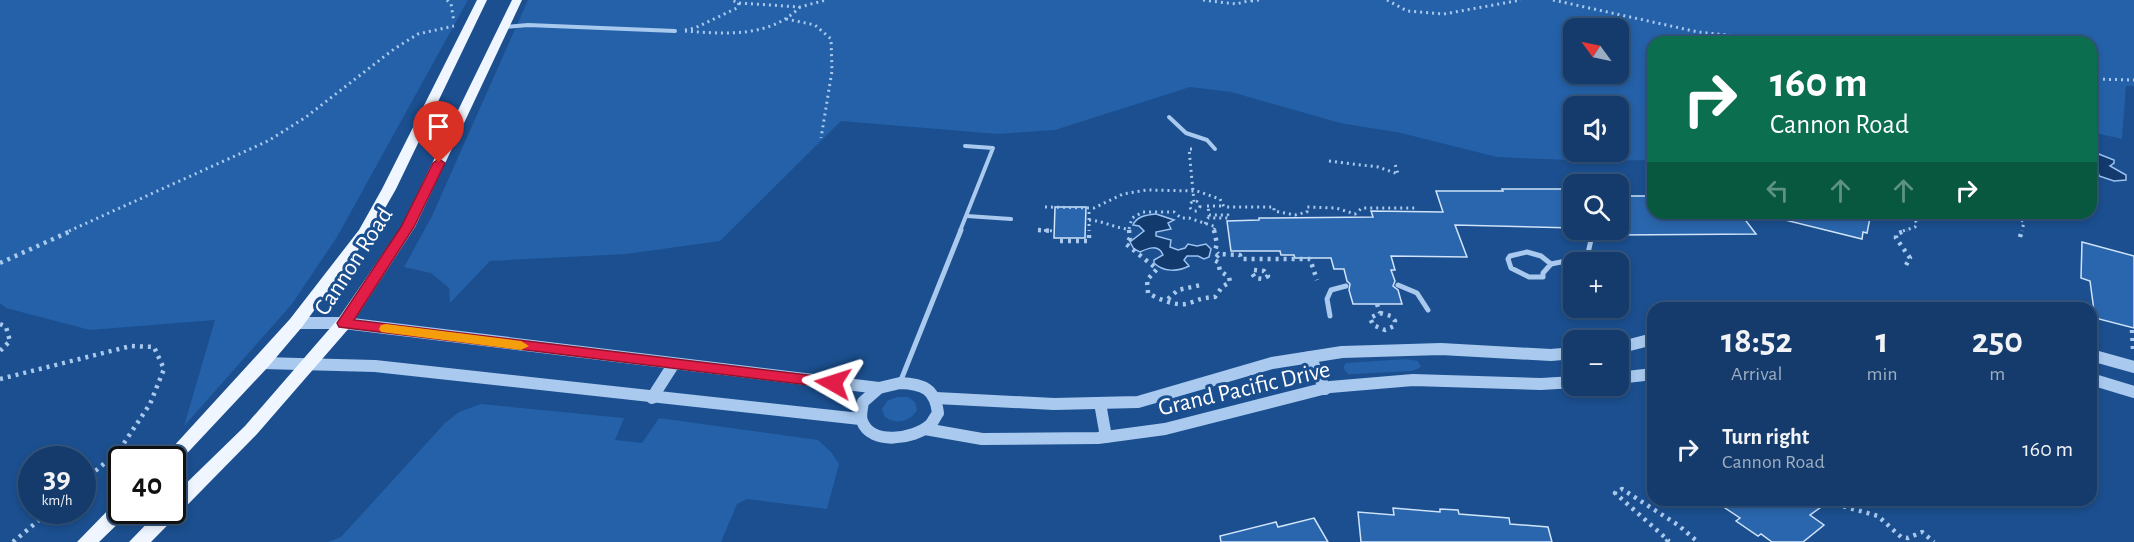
<!DOCTYPE html>
<meta charset="utf-8">
<style>
:root{--surface:#143b6b;--page:#214673;--text:#f1f3f6;--muted:#9dadc1;--line:#33557e}
body{margin:0;font-family:"Alegreya Sans",sans-serif;background:var(--page);color:var(--text);height:100vh;display:flex;flex-direction:column;font-size:22px;white-space:nowrap}
*{box-sizing:border-box;margin:0}
p{font-size:20px;color:var(--muted)}
.icon{flex:none;width:33px;height:33px;fill:none;stroke:currentColor;stroke-width:2;stroke-linecap:round;stroke-linejoin:round}
.map{position:relative;flex:1;overflow:hidden}
.details{position:absolute;left:1647px;top:302px;width:450px;height:204px;display:flex;flex-direction:column;background:var(--surface);border-radius:18px;box-shadow:0 3px 9px #0003,0 0 0 2px var(--line)}
.details>*{flex:none}
.banner{position:absolute;left:1647px;top:36px;width:450px;height:183px;border-radius:18px;box-shadow:0 3px 9px #0003,0 0 0 2px var(--line);background:#0b6e4f;color:#fff;overflow:hidden}
.needle{width:39px;rotate:303deg}
.buttons{position:absolute;left:1563px;top:18px;display:grid;gap:12px}
.buttons a{display:grid;place-items:center;width:66px;height:66px;border-radius:12px;background:var(--surface);box-shadow:0 3px 9px #0003,0 0 0 2px var(--line);font-size:30px}
.speed{position:absolute;left:18px;top:446px;display:flex;gap:12px;font-size:30px;font-weight:700;text-align:center}
.speed>*{display:grid;place-content:center;width:78px;height:78px;border-radius:50%;background:var(--surface);box-shadow:0 3px 9px #0003,0 0 0 2px var(--line);line-height:1}
.speed small{font-size:15px;font-weight:400}
.speed .limit{border:3px solid #111;border-radius:9px;background:#fff;color:#111}
.pin{position:absolute;display:grid;place-items:center;width:51px;height:51px;color:#fff;margin:-62px -26px;border-radius:50% 50% 50% 0;rotate:-45deg;box-shadow:0 0 6px #0007}
.pin .icon{rotate:45deg}
.me{position:absolute;width:66px;margin:-33px;rotate:276deg;stroke-linejoin:round;filter:drop-shadow(0 0 4px #0008)}
.turn{display:flex;align-items:center;gap:21px;height:126px;padding:0 24px;font-size:27px}
.turn .icon{width:78px;height:78px;stroke-width:2.5}
.turn b{display:block;font-size:42px;line-height:51px}
.lanes{display:flex;align-items:center;height:57px;padding:0 24px;background:#0003;justify-content:center;gap:30px;direction:ltr}
.lanes .off{opacity:.35}
.eta{display:flex;justify-content:space-evenly;align-items:center;height:102px;text-align:center}
.eta b{font-size:36px;font-weight:700;line-height:42px}
ul{padding:0;list-style:none}
li{display:flex;align-items:center;gap:18px;height:90px;padding:0 24px}
li div{flex:1}
li b{display:block;font-size:22px}
li em{font-style:normal}
.map>svg:first-child{display:block}
</style>
<div class="map">
<svg width="2134" height="542" viewBox="0 0 2134 542">
<rect width="100%" height="100%" fill="#1b4f8f"/>
<g fill="#2461a8" fill-rule="evenodd">
<polygon points="0,0 468,0 337,237 292,304 184,426 215,320 90,330 6,308 0,303"/>
<path d="M528 0H2134V86H2126L2122 139 2091 132V42H1653V160L1593 161 1497 157 1401 133 1340 123 1231 92 1190 87 1055 130 998 134 841 121 720 241 626 254 490 261 450 303 449 288 431 273 404 267 432 216ZM1574 28H1618V74H1574ZM1574 106H1618V152H1574Z"/>
<polygon points="1406,359 1418,361 1421,367 1412,371 1353,374 1348,374 1343,368 1346,363"/>
<path d="M897 397H908L915 402 917 410C910 422 896 425 885 417L882 409 887 401Z"/>
<polygon points="481,404 624,418 615,440 642,443 659,418 818,440 831,452 839,464 827,509 747,499 737,504 721,542 328,542 341,537 445,423 459,412"/>
</g>
<g fill="#123a6d" stroke="#9cc4f0" stroke-width="1.5">
<polygon points="2091,151 2114,160 2114,163 2110,166 2126,175 2126,180 2114,181 2099,176 2098,172 2091,168"/>
<path d="M1156 214 1174 220 1168 223 1171 229 1156 232V236L1171 240 1170 247 1178 250 1185 248 1188 244 1197 246 1206 244 1211 249 1209 257 1204 259 1198 256H1187L1184 260 1189 266C1178 272 1163 272 1154 263V260L1163 255C1159 244 1148 248 1140 252L1134 249 1130 242 1144 231 1139 226 1133 225C1137 216 1147 215 1156 214Z"/>
</g>
<g fill="#2a66ad" stroke="#cfe3fa" stroke-width="1.5">
<polygon points="1502,189 1574,189 1574,228 1455,225 1467,257 1391,256 1395,270 1391,270 1395,281 1393,286 1398,290 1402,304 1353,304 1349,290 1350,284 1347,281 1344,269 1334,269 1331,258 1295,258 1294,255 1281,255 1280,251 1231,251 1227,221 1259,220 1259,218 1373,217 1371,211 1443,212 1436,191 1503,191"/>
<polygon points="1618,196 1653,196 1653,213 1740,213 1756,234 1618,235"/>
<polygon points="1055,207 1086,207 1085,238 1054,238"/>
<polygon points="1778,213 1871,213 1867,233 1863,232 1862,239 1777,218"/>
<polygon points="2082,242 2134,256 2134,328 2095,318 2090,281 2081,278"/>
<polygon points="1713,500 1831,500 1810,515 1824,525 1803,542 1772,542 1761,534 1758,536 1736,521 1740,518"/>
<polygon points="1393,508 1440,512 1440,509 1458,510 1459,514 1509,518 1510,524 1548,527 1552,542 1361,542 1358,512 1394,515"/>
<polygon points="1314,518 1328,542 1221,542 1220,536 1276,522 1278,527"/>
</g>
<g fill="none" stroke-linecap="round" stroke-linejoin="round">
<g stroke="#a9c9ee" stroke-width="3" stroke-dasharray="2 4" stroke-linecap="butt">
<polyline points="447,0 451,4 454,22"/>
<polyline points="1203,0 1236,4 1252,0"/>
<polyline points="1387,0 1407,11 1444,14 1521,0"/>
<polyline points="1553,0 1698,32 1795,42"/>
<polyline points="1251,1 1260,0"/>
<polyline points="739,3 800,7 826,0"/>
<polyline points="786,19 815,25 831,39 832,71 821,138"/>
<polyline points="685,30 695,28 737,8 739,3 731,0"/>
<path d="M685 31C725 34 770 38 800 7"/>
<polyline points="2091,79 2134,80"/>
<polyline points="1192,149 1189,149 1194,202"/>
<polyline points="1329,161 1378,167 1398,174 1395,164"/>
<circle cx="1195" cy="206" r="5"/>
<polyline points="1207,206 1224,206"/>
<polyline points="1045,207 1094,208 1123,194 1147,190 1197,191 1220,199 1224,207 1274,207 1274,211 1295,215 1307,212 1307,207 1336,208 1355,214 1362,208 1416,208"/>
<polyline points="1089,212 1089,231"/>
<polyline points="2012,213 2024,222 2022,231"/>
<path d="M1089 220C1104 221 1114 228 1129 229V231"/>
<polyline points="1205,224 1208,218 1229,218 1228,215 1209,215 1208,206"/>
<polyline points="1129,229 1132,218 1143,212 1174,212 1181,218 1189,218 1216,227 1213,231"/>
<polyline points="1038,230 1054,231"/>
<polyline points="69,231 268,141 306,117 394,49 418,34 454,26"/>
<polyline points="1903,231 1915,227 1917,223 1910,213"/>
</g>
<g stroke="#a9c9ee" stroke-width="4.5" stroke-dasharray="3 5" stroke-linecap="butt">
<polyline points="1038,230 1054,231"/>
<path d="M1129 230 1130 238 1126 244 1157 269 1147 280 1148 293C1158 299 1175 306 1186 304 1200 300 1199 298 1215 297L1222 287 1230 282 1229 277 1220 271 1218 262 1214 260 1219 254 1240 255 1241 259H1310L1317 280"/>
<polyline points="1214,230 1217,244 1215,250 1218,254"/>
<polyline points="2020,237 2022,230"/>
<polyline points="1060,241 1089,241 1089,230"/>
<polyline points="0,263 73,230"/>
<polyline points="1906,265 1910,258 1896,238 1896,234 1907,230"/>
<polygon points="1254,270 1264,271 1268,276 1263,279 1255,278 1252,273"/>
<polyline points="1168,299 1178,290 1201,285"/>
<polyline points="1377,304 1380,313"/>
<polygon points="1380,313 1391,316 1395,321 1394,326 1385,330 1373,325 1370,318"/>
<polyline points="0,324 6,327 10,341 0,351"/>
<polyline points="2132,330 2133,351"/>
<polyline points="0,379 131,346 154,347 164,369 150,404 118,452 82,482"/>
<polyline points="1828,502 1878,516 1901,537 1908,538 1922,532 1934,542"/>
<polyline points="13,542 51,510"/>
<polyline points="1666,542 1668,540 1615,493 1622,489 1678,525 1698,542"/>
</g>
<g stroke="#a9c9ee" stroke-width="4">
<polyline points="504,27 528,25 675,31"/>
<polyline points="1169,117 1186,133 1207,140 1215,149"/>
<polyline points="967,216 1011,219"/>
<polyline points="960,231 993,148 965,146"/>
</g>
<g stroke="#a9c9ee" stroke-width="5">
<polygon points="1527,252 1541,256 1551,264 1543,273 1543,277 1529,277 1511,268 1508,259 1510,256"/>
<polyline points="1551,264 1576,259 1588,253 1591,240 1587,230"/>
<polyline points="1398,285 1417,293 1428,310"/>
<polyline points="1330,316 1327,299 1331,290 1346,286"/>
<polyline points="901,380 961,230"/>
</g>
<g stroke="#a9c9ee" stroke-width="12">
<polyline points="296,323 344,323 879,388"/>
<polyline points="1618,348 1653,339"/>
<polyline points="2091,355 2134,367"/>
<polyline points="1310,357 1325,389"/>
<polyline points="262,363 375,366 860,419"/>
<polyline points="1618,378 1653,374"/>
<polyline points="2091,379 2134,392"/>
<path d="M900 383C924 384 935 389 938 413 935 417 933 422 930 425 914 439 871 446 862 421 860 416 862 408 863 402L879 388Z"/>
<polyline points="652,398 673,365"/>
<polyline points="936,398 1054,404 1138,402 1272,363 1342,352 1441,349 1551,355 1574,353"/>
<polyline points="1100,403 1106,437"/>
<polyline points="925,429 982,439 1098,438 1165,429 1330,387 1413,380 1541,384 1574,382"/>
</g>
<g fill="#f0f6ff" fill-rule="evenodd">
<polygon points="477,0 487,0 396,189 372,231 302,327 268,367 177,464 172,465 172,459 162,459 290,319 359,230 382,189"/>
<polygon points="512,0 522,0 415,227 350,327 257,434 151,542 129,542 160,510 172,510 172,497 245,426 338,319 401,227"/>
<polygon points="122,501 122,510 130,510 129,513 99,542 77,542 115,503"/>
</g>
</g>
<polygon fill="#e11d48" stroke="#92132f" stroke-width="1.5" points="439,159 445,163 414,227 354,320 833,378 840,383 833,388 339,327 337,323 401,227 433,163"/>
<polygon fill="#f59e0b" points="386,324 521,341 529,346 521,350 381,332 379,329 381,325"/>
<g text-anchor="middle" stroke-width="6" stroke-linejoin="round" paint-order="stroke">
<g font-size="24" fill="#fff" stroke="#1b4f8f">
<text transform="translate(353 261) rotate(-57)" y="8">Cannon Road</text>
<text transform="translate(1244 388) rotate(-13)" y="8">Grand Pacific Drive</text>
</g>
</g>
</svg>
<div class="buttons">
<a><svg class="needle" viewBox="-14 -14 28 28"><path d="M0-13l5 13h-10z" fill="#e53935"/><path d="M0 13l5-13h-10z" fill="#9dadc1"/></svg></a>
<a><svg class="icon" aria-label="sound" viewBox="0 0 24 24"><path d="M4 9h4l5-4v14l-5-4H4zM17 9q2 3 0 6"/></svg></a>
<a><svg class="icon" aria-label="search" viewBox="0 0 24 24"><circle cx="10" cy="10" r="6"/><path d="M15 15l6 6"/></svg></a>
<a>+</a>
<a>−</a>
</div>
<div class="speed"><div>39<small>km/h</small></div><div class="limit">40</div></div>
<div class="pin" style="left:439px;top:163px;background:#d93025"><svg class="icon" aria-label="arrive" viewBox="0 0 24 24"><path d="M6 21V4h12l-3 4 3 4H6"/></svg></div>
<svg class="me" style="left:833px;top:383px" viewBox="-20 -20 40 40"><path d="M0-17L14 15 0 8-14 15z" fill="#e11d48" stroke="#fff" stroke-width="4"/></svg>
<div class="banner">
<div class="turn"><svg class="icon" aria-label="right" viewBox="0 0 24 24"><path d="M7 20v-9h11M14 6l5 5-5 5"/></svg><div><b>160 m</b>Cannon Road</div></div>
<div class="lanes"><svg class="icon off" aria-label="left" viewBox="0 0 24 24"><path d="M17 20v-9H6M10 6l-5 5 5 5"/></svg><svg class="icon off" aria-label="ahead" viewBox="0 0 24 24"><path d="M12 20V5M6 11l6-6 6 6"/></svg><svg class="icon off" aria-label="ahead" viewBox="0 0 24 24"><path d="M12 20V5M6 11l6-6 6 6"/></svg><svg class="icon" aria-label="right" viewBox="0 0 24 24"><path d="M7 20v-9h11M14 6l5 5-5 5"/></svg></div>
</div>
<section class="details">
<div class="eta">
<div><b>18:52</b><p>Arrival</p></div>
<div><b>1</b><p>min</p></div>
<div><b>250</b><p>m</p></div>
</div>
<ul>
<li><svg class="icon" aria-label="right" viewBox="0 0 24 24"><path d="M7 20v-9h11M14 6l5 5-5 5"/></svg><div><b>Turn right</b><p>Cannon Road</p></div><em>160 m</em></li>
</ul>
</section>
</div>
